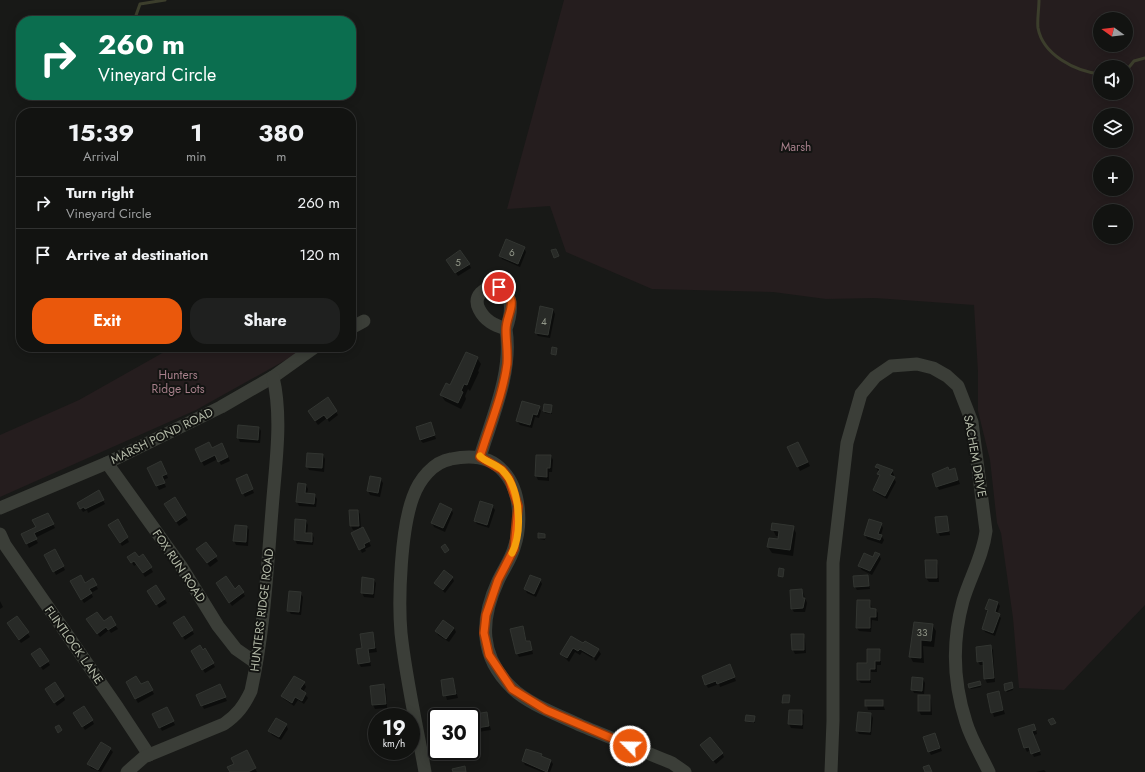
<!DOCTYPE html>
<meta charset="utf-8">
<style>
:root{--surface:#121311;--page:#1f201f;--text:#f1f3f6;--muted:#9c9e9f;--line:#313231;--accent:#ea580c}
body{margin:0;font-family:Jost,sans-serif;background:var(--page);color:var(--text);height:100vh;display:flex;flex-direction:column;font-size:15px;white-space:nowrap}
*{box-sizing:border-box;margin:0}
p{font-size:13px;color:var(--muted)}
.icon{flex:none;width:22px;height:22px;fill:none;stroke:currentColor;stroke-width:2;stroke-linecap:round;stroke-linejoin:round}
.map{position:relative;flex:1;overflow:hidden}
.side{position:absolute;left:16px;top:108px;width:340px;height:244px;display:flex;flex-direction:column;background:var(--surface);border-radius:16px;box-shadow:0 2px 10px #0003,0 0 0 1px var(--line)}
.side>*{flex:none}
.hud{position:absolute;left:16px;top:16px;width:340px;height:84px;border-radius:16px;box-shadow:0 2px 10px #0003,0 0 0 1px var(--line);background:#0b6e4f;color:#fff;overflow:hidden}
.needle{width:26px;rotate:285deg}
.fabs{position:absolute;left:1093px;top:12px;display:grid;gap:8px}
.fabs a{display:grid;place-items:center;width:40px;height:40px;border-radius:50%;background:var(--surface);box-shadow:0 2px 10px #0003,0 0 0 1px var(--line);font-size:20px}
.speed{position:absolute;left:368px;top:708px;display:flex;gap:8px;font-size:20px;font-weight:700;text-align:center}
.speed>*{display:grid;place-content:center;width:52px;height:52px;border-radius:50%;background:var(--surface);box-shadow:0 2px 10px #0003,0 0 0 1px var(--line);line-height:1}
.speed small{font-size:10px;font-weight:400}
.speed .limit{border:2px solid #111;border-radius:6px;background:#fff;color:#111}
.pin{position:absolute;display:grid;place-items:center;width:34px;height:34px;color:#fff;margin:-17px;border:2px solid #fff;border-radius:50%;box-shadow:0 1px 4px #0007}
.me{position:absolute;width:44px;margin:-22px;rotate:293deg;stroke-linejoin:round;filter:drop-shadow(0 0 3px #0008)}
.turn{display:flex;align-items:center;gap:14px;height:84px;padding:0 16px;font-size:18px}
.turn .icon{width:52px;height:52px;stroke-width:2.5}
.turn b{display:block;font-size:28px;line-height:34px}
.eta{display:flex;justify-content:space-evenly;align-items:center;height:68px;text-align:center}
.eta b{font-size:24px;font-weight:700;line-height:28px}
.primary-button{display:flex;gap:8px;margin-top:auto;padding:8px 16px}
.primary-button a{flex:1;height:46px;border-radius:16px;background:var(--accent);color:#fff;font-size:16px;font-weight:700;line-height:46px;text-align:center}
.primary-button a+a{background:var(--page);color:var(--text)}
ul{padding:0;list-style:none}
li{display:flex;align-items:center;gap:12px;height:52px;padding:0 16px;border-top:1px solid var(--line)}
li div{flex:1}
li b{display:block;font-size:15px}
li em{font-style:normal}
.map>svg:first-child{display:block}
</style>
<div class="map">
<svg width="1145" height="772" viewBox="0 0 1145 772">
<rect width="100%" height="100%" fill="#181917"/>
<g fill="#251d1e" fill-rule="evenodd">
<path d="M564 0H1145V605L1064 690 1019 688 1013 618 1001 533 997 523 990 460 978 411V372L974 305 875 298 826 299 773 292 652 289 566 252 550 206 507 209ZM1100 19H1126V45H1100ZM1100 67H1126V93H1100ZM1100 115H1126V141H1100ZM1100 163H1126V189H1100ZM1100 211H1126V237H1100Z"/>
<polygon points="173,347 309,347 196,410 0,497 0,435 79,400"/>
</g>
<g fill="#0007">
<polygon points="524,248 526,252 520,267 502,259 500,256"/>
<polygon points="450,264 469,264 471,268 458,276"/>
<polygon points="553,310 555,314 550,338 538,336 536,333"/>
<polygon points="477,358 481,364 478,371 479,372 470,391 468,389 465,396 466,399 461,409 445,401 441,395"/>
<polygon points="327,399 338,415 329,422 327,418 318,425 311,415"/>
<polygon points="552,406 552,414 545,413 544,411"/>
<polygon points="539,407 541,411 539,418 535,417 532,428 520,425 517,421"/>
<polygon points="259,427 261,431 260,443 240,442 238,438"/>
<polygon points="432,427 436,439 423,443 420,440"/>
<polygon points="800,447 810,466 800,471 789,448"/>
<polygon points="224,448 230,461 221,465 218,459 204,466 196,450"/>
<polygon points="323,455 325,459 324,472 309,470 307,466"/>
<polygon points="537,456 551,456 553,460 552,472 549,472 549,481 538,480 536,476"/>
<polygon points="163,466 168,478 163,480 166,487 159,490 148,468"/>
<polygon points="876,467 892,471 894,475 893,477 896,482 887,499 876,493 874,490 881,477"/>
<polygon points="954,469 960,484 939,490 937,486 949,471"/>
<polygon points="370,477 380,479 383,483 380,497 370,495 368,491"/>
<polygon points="248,479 254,493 245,497 243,493"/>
<polygon points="306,485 308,489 307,494 314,495 317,499 316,507 299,506 297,502"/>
<polygon points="98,491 105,504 88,513 87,510 83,512 78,503"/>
<polygon points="175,499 188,520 179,526 165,505"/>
<polygon points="492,506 495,510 489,528 477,524 475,521"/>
<polygon points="451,509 453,513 445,532 434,527 432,523"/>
<polygon points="358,511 360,514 361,529 364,532 371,546 365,549 366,551 362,553 352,533 360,529 353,530 351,526"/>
<polygon points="946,517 950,535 940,536 938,532"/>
<polygon points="50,518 55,528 35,538 38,543 29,548 23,534 37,527"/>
<polygon points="118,520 129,542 122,546 110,526"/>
<polygon points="306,521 308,525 307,534 312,534 314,538 313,545 297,544 295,540"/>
<polygon points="881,524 883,528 881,535 884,540 882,544 867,539 865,535"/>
<polygon points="247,527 249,530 248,546 236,545 234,541"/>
<polygon points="793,527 796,533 793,556 772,553 768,547 779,540 779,536 776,536 773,530"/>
<polygon points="545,535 545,540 540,539 539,537"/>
<polygon points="206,543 218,561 210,567 200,553"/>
<polygon points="55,551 65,570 56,575 46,556"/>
<polygon points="879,555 881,559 872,575 862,570 859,566"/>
<polygon points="143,556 153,572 145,577 137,564 134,566 129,557 139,559"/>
<polygon points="926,561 936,561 938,565 939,582 929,582 926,578"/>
<polygon points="530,576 540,580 542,584 536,597 527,593 525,589"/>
<polygon points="867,576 870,589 857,590 855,587"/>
<polygon points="452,577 454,581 445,593 435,583"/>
<polygon points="93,580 98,589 91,593 93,597 84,603 71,581 85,584"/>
<polygon points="374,580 376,583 374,598 364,597 362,593"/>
<polygon points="156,586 167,603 159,608 149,591"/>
<polygon points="219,587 235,590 239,587 245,596 232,606"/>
<polygon points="802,590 807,603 805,612 794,612 792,609"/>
<polygon points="300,593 303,597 301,615 291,614 288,610"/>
<polygon points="0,601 3,607 0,609"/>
<polygon points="870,601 872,609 876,610 878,613 878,621 872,620 871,632 859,631 857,628"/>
<polygon points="998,603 1000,606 997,614 1001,618 995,636 985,632 983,628 988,613 986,609"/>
<polygon points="17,617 30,637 21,643 10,627"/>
<polygon points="183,617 194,634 185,640 174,623"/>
<polygon points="104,622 115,625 118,629 111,633 109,630 100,637 90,623"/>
<polygon points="932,625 936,631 934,647 923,646 924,663 913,662 910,656 910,648"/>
<polygon points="523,627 527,642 529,642 531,645 533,654 519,657 517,653"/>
<polygon points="454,628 456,632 449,642 438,635 436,631"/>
<polygon points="373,633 377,652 369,653 371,666 361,667 359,664 363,649"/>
<polygon points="803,635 805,639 806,653 795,654 793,650"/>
<polygon points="571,637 584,645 599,650 592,658 582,652 580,655 575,652 569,662 561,654"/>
<polygon points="991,647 993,650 995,682 987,683 985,679 984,665 980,665 978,662"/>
<polygon points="205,650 215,667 205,673 192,651"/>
<polygon points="879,650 881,654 881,665 877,665 877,672 871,672 871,683 861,683 858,680"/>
<polygon points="599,651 601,654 596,661 594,659"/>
<polygon points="34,658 48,662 50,665 43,670"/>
<polygon points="729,665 736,681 720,687 719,684 708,688 706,684 716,672 715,670"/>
<polygon points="453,679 458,698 447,700 442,681"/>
<polygon points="923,679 925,683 924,694 914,693 912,689"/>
<polygon points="147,682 154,694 138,703 127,683 140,686"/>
<polygon points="304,683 306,687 303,692 308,698 304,704 298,700 294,706 284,699 282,696"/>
<polygon points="980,684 981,687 971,689 970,687"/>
<polygon points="1012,685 1013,690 1007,692 1006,690"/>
<polygon points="372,686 383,686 386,689 387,708 375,709 373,705"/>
<polygon points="221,689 227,701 204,709 197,695"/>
<polygon points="998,693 1005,714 994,717 988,695"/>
<polygon points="789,696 789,704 784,704 783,703"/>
<polygon points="919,696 929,696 931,700 932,715 921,715 919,711"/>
<polygon points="64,697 65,700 57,706 55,703"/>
<polygon points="866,701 882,701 885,710 868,710"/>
<polygon points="167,708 175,725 162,731 154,715"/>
<polygon points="790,711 802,711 804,715 803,729 791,728 789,724"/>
<polygon points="486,713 491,730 471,733 470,716"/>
<polygon points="871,714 873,718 871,735 859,734 857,731"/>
<polygon points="77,717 92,720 94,724 85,730"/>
<polygon points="754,717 755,723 747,722 746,721"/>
<polygon points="286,725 288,729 281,740 272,735 269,731"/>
<polygon points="1036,729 1037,734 1034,735 1041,755 1034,757 1031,750 1027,752 1025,748 1019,730"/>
<polygon points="935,735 942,751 931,755 929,751"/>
<polygon points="110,749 113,752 101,772 91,768 88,764"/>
<polygon points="704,749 722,753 724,757 716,764"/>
<polygon points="378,751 393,751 394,755 381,757"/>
<polygon points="246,752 257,772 231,772 236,764"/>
<polygon points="541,755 543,758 550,760 553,764 550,772 542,772 525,765 523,761"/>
<polygon points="1044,770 1046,772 1036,772"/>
</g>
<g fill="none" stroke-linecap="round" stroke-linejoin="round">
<g stroke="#3c3e2c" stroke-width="3">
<path d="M1039 0C1039 9 1037 20 1038 28 1043 55 1075 71 1100 74"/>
<polyline points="134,21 140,4 165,0"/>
<polyline points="1126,71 1134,61 1145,58"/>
</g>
</g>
<g fill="#282a27" stroke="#323531">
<polygon points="506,239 525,247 518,264 499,256"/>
<polygon points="556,249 559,256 554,258 551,250"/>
<polygon points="460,250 470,264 455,273 446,260"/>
<polygon points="540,306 553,309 548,335 535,333"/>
<polygon points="552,347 557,348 556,355 551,354"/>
<polygon points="466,352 478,357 467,385 464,384 461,391 463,392 458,403 440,395 446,383 450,385"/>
<polygon points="328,397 337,411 327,419 324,415 315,421 308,411"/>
<polygon points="522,401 540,406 537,415 533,414 530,425 516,421"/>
<polygon points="544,404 552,405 551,413 543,411"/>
<polygon points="431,422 435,435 420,440 416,427"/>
<polygon points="238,425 259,427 258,440 237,438"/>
<polygon points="209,442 212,448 222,443 228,457 218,462 215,455 201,462 195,449"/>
<polygon points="798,442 808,462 797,467 787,447"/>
<polygon points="307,453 323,454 322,468 306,467"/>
<polygon points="536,455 551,455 550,468 547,468 547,477 535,476"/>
<polygon points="161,461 167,474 162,476 165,483 156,486 147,468"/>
<polygon points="877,464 893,470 890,475 895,477 885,496 873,490 880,475 877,474 880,469 875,467"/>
<polygon points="948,467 949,470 955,468 958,480 936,487 932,474"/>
<polygon points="247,474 253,489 242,494 236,479"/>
<polygon points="370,476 381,478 378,493 367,491"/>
<polygon points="298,483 306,484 305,493 315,494 314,504 296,502"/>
<polygon points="99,490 104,500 85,509 84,507 80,509 77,503"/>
<polygon points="175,497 186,515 176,522 164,504"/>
<polygon points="480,501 493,505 487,525 474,521"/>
<polygon points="440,503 452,509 443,528 431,523"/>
<polygon points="349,510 358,510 359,526 350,526"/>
<polygon points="48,513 54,524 34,533 37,539 26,544 21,534 36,527 32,520"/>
<polygon points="947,516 949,531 937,533 935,517"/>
<polygon points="118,519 128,537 120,543 108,525"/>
<polygon points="295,519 306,520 305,533 312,533 312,542 294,540"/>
<polygon points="869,519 882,523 878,534 882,535 880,540 864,535"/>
<polygon points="772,523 794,526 790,550 767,547 769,538 778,539 779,531 771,530"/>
<polygon points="235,525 247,526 246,542 233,541"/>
<polygon points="363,527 370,541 364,544 365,547 359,550 351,533"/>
<polygon points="538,533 545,534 545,538 538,538"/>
<polygon points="206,542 217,556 207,563 196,549"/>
<polygon points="445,544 449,550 445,553 441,547"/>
<polygon points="55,549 64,566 53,572 44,555"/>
<polygon points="135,552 139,557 143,554 152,567 143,573 134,561 131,563 127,557"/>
<polygon points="875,552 880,554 870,571 858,566 864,553 873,557"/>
<polygon points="925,560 937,560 937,578 926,578"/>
<polygon points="779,568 784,569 783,577 778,576"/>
<polygon points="444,570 453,577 443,590 434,583"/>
<polygon points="81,575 85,583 93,578 97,585 89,589 92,593 81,600 70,581"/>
<polygon points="530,575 541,579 534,594 524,589"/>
<polygon points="868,575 869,586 854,587 853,576"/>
<polygon points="226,576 235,589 239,585 244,592 229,603 216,583"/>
<polygon points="362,577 374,579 373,594 361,593"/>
<polygon points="156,585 165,599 156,605 147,591"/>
<polygon points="802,589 803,598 805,598 803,608 791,609 790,590"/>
<polygon points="289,591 301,592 299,612 287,611"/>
<polygon points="989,599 998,602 995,612 1000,614 993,633 982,629 988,610 985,609"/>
<polygon points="857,600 870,600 870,608 876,609 876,617 870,617 870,628 856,628"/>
<polygon points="97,612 104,621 111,616 116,625 108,630 106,627 97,634 86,619"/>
<polygon points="17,616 29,632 19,640 7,623"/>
<polygon points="184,616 193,630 182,637 173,623"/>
<polygon points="443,620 454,628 446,639 435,631"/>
<polygon points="914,622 933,624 931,641 921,640 921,658 909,657"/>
<polygon points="523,626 526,641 530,641 532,650 516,654 510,629"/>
<polygon points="373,632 375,648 368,649 370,662 358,664 356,649 362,648 360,634"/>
<polygon points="791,634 804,634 804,650 792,650"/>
<polygon points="571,636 583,643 585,641 599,649 594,657 580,649 578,651 573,648 567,658 560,654"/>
<polygon points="200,645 203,650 205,648 214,663 202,670 191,651"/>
<polygon points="991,645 994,678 984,679 983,661 977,662 976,647"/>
<polygon points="40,648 49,661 40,667 31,654"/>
<polygon points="867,649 880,649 880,661 875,661 875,669 870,669 870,680 857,680 857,663 867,663"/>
<polygon points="730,664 735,677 717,684 716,681 705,685 702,676"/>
<polygon points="136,676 141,684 148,681 153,690 135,699 126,682"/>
<polygon points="294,676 305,682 300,689 306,693 302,701 295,697 292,703 281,696"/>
<polygon points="912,677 923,678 922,691 911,690"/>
<polygon points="453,678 456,694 443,696 441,680"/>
<polygon points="980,681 981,685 969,688 968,684"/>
<polygon points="55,682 64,696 54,703 45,689"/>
<polygon points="1012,682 1013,688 1005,691 1004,684"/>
<polygon points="220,684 226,697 201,706 196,695"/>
<polygon points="384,684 386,704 372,705 370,686"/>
<polygon points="999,691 1003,710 991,713 987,694"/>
<polygon points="783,695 790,695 789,703 782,703"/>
<rect x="918" y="695" width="12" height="16"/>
<rect x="865" y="700" width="18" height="6"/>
<polygon points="84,706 93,720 82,727 73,713"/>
<polygon points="167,707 174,721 159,728 152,714"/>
<polygon points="789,710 802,710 802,725 788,724"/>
<polygon points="487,712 489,726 471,729 471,717 469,715"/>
<polygon points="858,712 871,713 870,732 856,731"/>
<polygon points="746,715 755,716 754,722 745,721"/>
<polygon points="276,718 287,724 279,737 268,731"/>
<polygon points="1053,718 1056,723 1051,725 1048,720"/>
<polygon points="1034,724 1036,730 1032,731 1040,751 1031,754 1029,747 1024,748 1018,729"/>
<polygon points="59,725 62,730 58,733 55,727"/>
<polygon points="935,733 940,748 928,752 923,737"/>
<polygon points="710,737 723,753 713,761 700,745"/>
<polygon points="101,742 111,748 98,770 87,764"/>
<polygon points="526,749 542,754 541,756 551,760 547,772 522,761"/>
<polygon points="247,750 256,768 248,772 230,772 227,767 234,764 231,758"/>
<polygon points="929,765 932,772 925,772 923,767"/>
<polygon points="465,766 466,772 453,772 452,769"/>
</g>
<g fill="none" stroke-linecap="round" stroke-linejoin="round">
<g stroke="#3b3e38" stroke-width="13">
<polyline points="351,328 364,321"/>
<path d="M480 457C492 417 513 372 506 329 494 325 485 321 479 309 466 283 527 271 506 329"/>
<polyline points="107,463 181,566 218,626 236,649 256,663"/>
<polyline points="0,508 107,463 221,407 273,377 315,347"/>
<polyline points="0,534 5,545 118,708 149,755"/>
<path d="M127 772 144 757 224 724C237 715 244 706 251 691 264 632 267 571 272 510 275 467 283 419 273 377"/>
<path d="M425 772C417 726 406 680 401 633 398 598 401 529 413 497 419 480 433 462 451 459 470 455 490 456 503 471 521 490 522 525 514 548 511 559 503 570 498 581 480 620 479 656 512 688 528 704 561 716 582 726 612 738 642 751 672 763L685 772"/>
<path d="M831 772 833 721V563L847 443 861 394 875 377 891 366 917 364 933 368 947 376 958 386 972 422 986 531C983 556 970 577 963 601 952 641 953 682 966 722 971 739 981 755 989 772"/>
</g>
</g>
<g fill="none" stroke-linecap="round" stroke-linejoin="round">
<g stroke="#983908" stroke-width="10">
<path id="route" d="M499 287C522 301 506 312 506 330 506 341 508 352 507 364 503 395 489 427 480 457L502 470 509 479 518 506 514 549 498 580 486 615 484 633 489 655 512 689 546 710 630 746"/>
</g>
<use href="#route" stroke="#ea580c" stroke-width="7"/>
<path stroke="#f59e0b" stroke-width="7" d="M480 456C485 462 497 464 503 471 520 488 523 531 512 553"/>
</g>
<g text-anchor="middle" stroke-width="4" stroke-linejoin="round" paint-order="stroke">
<g font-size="10" fill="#919688">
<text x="512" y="256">6</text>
<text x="458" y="266">5</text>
<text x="544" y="325">4</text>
<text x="922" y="636">33</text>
</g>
<g font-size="12" fill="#a67f8a" stroke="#131412">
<text x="796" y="151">Marsh</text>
<text x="178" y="379">Hunters<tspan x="178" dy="14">Ridge Lots</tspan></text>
</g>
<g font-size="12" fill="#b4baa8" stroke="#131412">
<text transform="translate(162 436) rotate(-26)" y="4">MARSH POND ROAD</text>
<text transform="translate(975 456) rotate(80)" y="4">SACHEM DRIVE</text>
<text transform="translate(179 566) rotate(56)" y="4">FOX RUN ROAD</text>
<text transform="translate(262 610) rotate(-83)" y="4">HUNTERS RIDGE ROAD</text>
<text transform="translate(74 645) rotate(55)" y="4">FLINTLOCK LANE</text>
</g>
</g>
</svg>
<div class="fabs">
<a><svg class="needle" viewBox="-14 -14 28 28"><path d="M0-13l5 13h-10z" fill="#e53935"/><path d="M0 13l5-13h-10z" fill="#9c9e9f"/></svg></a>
<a><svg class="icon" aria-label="sound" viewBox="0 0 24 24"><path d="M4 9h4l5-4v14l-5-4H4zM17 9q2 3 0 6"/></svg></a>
<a><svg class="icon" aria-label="layers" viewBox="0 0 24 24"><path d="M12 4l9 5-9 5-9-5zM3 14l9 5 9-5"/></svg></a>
<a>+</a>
<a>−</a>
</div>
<div class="speed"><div>19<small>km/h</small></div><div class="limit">30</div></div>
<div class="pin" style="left:499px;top:287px;background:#d93025"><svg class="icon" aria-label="arrive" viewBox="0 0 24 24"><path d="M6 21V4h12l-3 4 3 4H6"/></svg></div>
<svg class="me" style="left:630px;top:746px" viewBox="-20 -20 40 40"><circle r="17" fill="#ea580c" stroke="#fff" stroke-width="3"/><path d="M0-11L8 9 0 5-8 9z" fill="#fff"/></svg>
<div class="hud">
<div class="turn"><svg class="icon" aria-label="right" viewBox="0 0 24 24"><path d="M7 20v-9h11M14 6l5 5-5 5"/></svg><div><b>260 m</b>Vineyard Circle</div></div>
</div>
<section class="side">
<div class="eta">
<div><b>15:39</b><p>Arrival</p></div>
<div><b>1</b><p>min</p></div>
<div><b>380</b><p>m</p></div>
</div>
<ul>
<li><svg class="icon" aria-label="right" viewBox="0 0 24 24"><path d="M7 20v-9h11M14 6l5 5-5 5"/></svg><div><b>Turn right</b><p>Vineyard Circle</p></div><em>260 m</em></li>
<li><svg class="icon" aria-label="arrive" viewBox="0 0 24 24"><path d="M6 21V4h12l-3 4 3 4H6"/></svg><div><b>Arrive at destination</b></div><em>120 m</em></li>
</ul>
<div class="primary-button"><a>Exit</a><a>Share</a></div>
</section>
</div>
